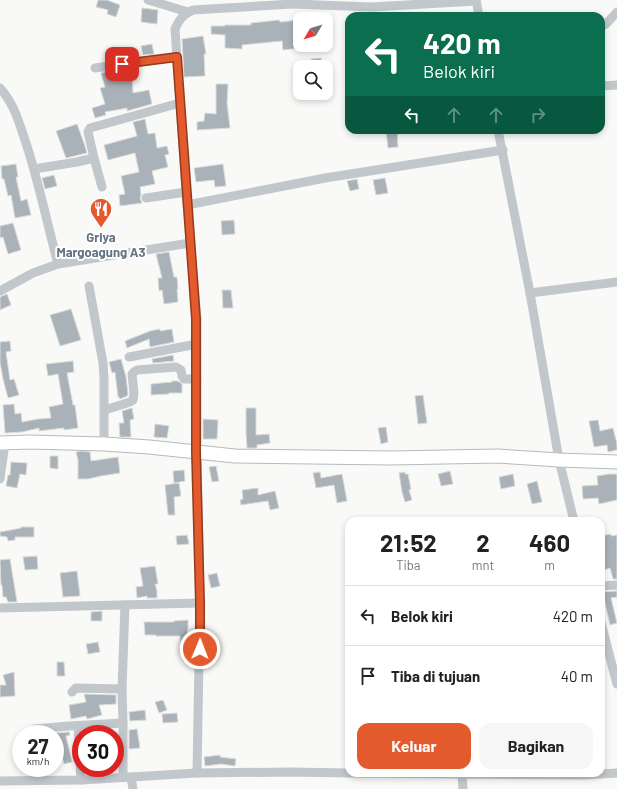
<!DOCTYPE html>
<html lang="id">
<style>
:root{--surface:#fff;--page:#f6f6f6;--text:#222;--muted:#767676;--line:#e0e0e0;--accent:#e35a2d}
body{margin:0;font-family:Barlow,sans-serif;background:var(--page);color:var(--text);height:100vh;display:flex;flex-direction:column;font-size:15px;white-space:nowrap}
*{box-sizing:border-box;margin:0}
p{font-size:13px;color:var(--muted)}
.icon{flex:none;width:22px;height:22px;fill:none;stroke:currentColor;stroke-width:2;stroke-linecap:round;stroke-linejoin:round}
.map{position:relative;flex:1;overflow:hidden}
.drawer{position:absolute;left:345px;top:517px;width:260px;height:260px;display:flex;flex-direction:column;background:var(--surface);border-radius:12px;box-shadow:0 2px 6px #0003}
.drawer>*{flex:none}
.hud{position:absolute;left:345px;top:12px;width:260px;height:122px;border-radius:12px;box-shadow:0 2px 6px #0003;background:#0b6e4f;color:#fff;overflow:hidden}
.needle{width:26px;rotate:232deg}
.fabs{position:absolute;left:293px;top:12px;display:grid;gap:8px}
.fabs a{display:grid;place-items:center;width:40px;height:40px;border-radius:8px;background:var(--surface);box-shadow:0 2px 6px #0003;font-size:20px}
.speed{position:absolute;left:12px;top:725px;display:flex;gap:8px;font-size:20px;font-weight:700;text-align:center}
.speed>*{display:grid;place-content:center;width:52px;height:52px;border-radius:50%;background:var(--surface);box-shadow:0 2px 6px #0003;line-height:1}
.speed small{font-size:10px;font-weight:400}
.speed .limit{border:6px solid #d22;background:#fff;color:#111}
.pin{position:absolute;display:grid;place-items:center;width:34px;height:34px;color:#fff;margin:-17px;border-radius:8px;box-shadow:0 2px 6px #0006}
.me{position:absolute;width:44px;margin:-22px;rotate:1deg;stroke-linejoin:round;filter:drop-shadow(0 0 3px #0008)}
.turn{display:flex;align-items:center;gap:14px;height:84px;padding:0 12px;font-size:18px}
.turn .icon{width:52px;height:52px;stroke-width:2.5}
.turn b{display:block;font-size:28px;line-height:34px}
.lanes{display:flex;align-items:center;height:38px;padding:0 12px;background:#0003;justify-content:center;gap:20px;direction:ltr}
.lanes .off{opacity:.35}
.eta{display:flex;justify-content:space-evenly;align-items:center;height:68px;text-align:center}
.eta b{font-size:24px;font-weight:700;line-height:28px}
.primary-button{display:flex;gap:8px;margin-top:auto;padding:8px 12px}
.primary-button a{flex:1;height:46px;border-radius:12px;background:var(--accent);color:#fff;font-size:16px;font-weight:700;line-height:46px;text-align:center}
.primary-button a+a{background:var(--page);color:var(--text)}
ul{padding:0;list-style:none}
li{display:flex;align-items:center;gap:12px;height:60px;padding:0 12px;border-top:1px solid var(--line)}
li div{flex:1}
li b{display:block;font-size:15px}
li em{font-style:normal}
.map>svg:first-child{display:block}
</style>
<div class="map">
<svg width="617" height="789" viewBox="0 0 617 789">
<rect width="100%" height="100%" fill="#f9f9f7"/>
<g fill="#a9b2b8" stroke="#dbdbd9">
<polygon points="98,0 107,0 120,5 116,17 107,14 108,10 96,7"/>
<polygon points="142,8 158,10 157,24 141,22"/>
<polygon points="279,20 280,22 299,20 300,30 300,48 283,50 282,41 242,45 242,49 225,48 225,35 211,34 211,26 225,26 225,25 251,25 251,23"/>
<polygon points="203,36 206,54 204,54 205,76 184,77 182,39"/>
<polygon points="152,44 154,54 143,55 141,46"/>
<polygon points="321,58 322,67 312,67 311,59"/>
<polygon points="129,69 131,77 132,76 133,93 149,90 152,104 127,111 127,108 105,112 106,115 95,118 92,108 105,104 100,88 105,87 101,73"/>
<polygon points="216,84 228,84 227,103 230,128 197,130 197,122 204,121 205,113 216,114"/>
<polygon points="145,119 148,134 155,133 157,148 167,146 169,154 165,155 168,167 152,171 155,184 140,187 141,195 140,198 142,203 120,206 119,195 125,194 121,176 139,172 135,153 108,160 104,145 137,136 133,122"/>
<polygon points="77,124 84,143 87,153 66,158 56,131"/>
<polygon points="386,130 397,130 398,147 388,148"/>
<polygon points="16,164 18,177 16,177 21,201 27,199 31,215 15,218 11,195 8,196 4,179 2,179 1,166"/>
<polygon points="223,164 226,186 215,187 214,180 196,182 194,168"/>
<polygon points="54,175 57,186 45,189 42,178"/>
<polygon points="385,178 388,193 376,195 373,180"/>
<polygon points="357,179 359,189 350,191 347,181"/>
<polygon points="234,220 235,234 222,235 221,221"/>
<polygon points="13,223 21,250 8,254 3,237 0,238 0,226"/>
<polygon points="169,252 174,277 177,277 178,289 177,289 178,302 164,304 162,290 159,291 158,278 162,278 156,254"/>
<polygon points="222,290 231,290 233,308 223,308"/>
<polygon points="7,294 11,305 0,310 0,297"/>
<polygon points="71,309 81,340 60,346 50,315"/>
<polygon points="160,329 160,331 172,329 174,342 150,347 149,339 127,348 125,341 150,331"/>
<polygon points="10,341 11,351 6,352 10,380 14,379 19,395 8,398 3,379 0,362 0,342"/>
<polygon points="173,355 174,361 153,363 152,359"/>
<polygon points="121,359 126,377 128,394 127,396 120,399 119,397 118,397 115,372 112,373 109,362"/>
<polygon points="73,361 74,372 67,373 73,405 75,405 78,428 64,430 64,428 39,431 39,428 22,432 5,433 3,405 14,404 15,414 21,413 22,422 38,419 51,418 49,407 63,404 58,374 48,376 46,364"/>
<polygon points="172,381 178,381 182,384 182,393 169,393 169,394 151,395 151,384 172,382"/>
<polygon points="423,395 427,423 418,424 415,396"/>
<polygon points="132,408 134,419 130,420 131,437 120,437 119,423 124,423 122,411"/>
<polygon points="246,408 256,408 256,435 269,434 270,443 257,445 257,448 247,448 246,433"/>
<polygon points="203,419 218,420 217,439 203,439"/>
<polygon points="598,420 600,431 613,428 617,444 617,450 608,452 607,445 594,447 589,421"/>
<polygon points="155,424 169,426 167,438 154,437"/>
<polygon points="386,427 388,442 381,444 378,428"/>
<polygon points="81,451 90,452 91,461 118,457 120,473 101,476 88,479 78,479 78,460 76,452"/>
<polygon points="50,456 58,456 58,469 50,468"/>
<polygon points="11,462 27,463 26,475 20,474 17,488 6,486 8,475 10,475"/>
<polygon points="216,466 219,481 212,482 209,467"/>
<polygon points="184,470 185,481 174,483 173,471"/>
<polygon points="450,471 453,484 441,486 438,474"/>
<polygon points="320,472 321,478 342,474 347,501 337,503 334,485 316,488 313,473"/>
<polygon points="405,472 405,474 408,474 411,489 409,490 412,500 405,502 402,492 399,473"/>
<polygon points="513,474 515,486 501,489 499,477"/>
<polygon points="609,474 617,474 617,500 599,504 598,498 583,499 582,486 598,485 597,476"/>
<polygon points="537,481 542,502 532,504 527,484"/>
<polygon points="179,483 181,496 174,497 175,515 168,515 165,485"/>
<polygon points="258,488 258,495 275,491 279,508 270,510 268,501 241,505 240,500 243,499 242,490"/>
<polygon points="21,527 34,527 34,537 15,537 15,540 8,541 7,537 0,536 0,532 21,528"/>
<polygon points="611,534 611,536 617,535 617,579 613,579 610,568 601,571 601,557 605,555 601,536"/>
<polygon points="187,535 189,544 177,545 176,536"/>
<polygon points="37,556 38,569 25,570 23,557"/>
<polygon points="10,559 17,602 8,602 6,597 3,597 2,585 1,585 0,560"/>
<polygon points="155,566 158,584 155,584 157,591 157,598 147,598 147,596 137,598 136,587 143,586 140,568"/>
<polygon points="77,571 80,596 63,597 60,573"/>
<polygon points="217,573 220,586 211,588 208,575"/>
<polygon points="617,591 617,597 611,598 617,623 610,625 604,598 602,599 601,592"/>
<polygon points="102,611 102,621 91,621 91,612"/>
<polygon points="188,620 188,630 187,630 190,648 182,649 180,636 156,636 156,635 145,635 144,622 174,622 174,621"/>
<polygon points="98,642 100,652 88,654 86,644"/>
<polygon points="57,662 64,662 65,676 57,676"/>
<polygon points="14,672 15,696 0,697 0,685 6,685 3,675"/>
<polygon points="84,694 116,695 116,704 99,705 102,715 87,719 86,716 71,719 69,705 86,702"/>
<polygon points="163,700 167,710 159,713 155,702"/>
<polygon points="145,710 146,720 130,721 129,712"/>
<polygon points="177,713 178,722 163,723 162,714"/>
<polygon points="137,729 140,748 129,749 129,730"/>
<polygon points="69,732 70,735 66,736 72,762 64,764 56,733"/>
<polygon points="220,755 220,757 236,759 235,766 221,764 205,766 204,757"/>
</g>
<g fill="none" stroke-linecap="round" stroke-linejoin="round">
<g stroke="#b5babf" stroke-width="15">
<polyline id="secondary" points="0,443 30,442 104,444 149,447 235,456 391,458 497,456 559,460 617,462"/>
</g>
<g stroke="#c2c7cb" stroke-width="9">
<polyline points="148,0 188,12"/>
<polyline points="476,0 479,16"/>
<polyline points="601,27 606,24 617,12"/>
<polyline points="95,68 177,57"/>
<polyline points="601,86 617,85"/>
<path d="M0 88C14 103 19 123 26 143 39 183 47 223 58 264"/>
<polyline points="498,130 530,293 559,460 574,521"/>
<polyline points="94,158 102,187"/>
<polyline points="34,169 77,162 94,158 88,132 90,128 180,103"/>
<polyline points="146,198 186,192"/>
<polyline points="187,205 325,178 503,150"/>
<polyline points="89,286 103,363 104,378 104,444"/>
<polyline points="0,291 33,273 58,264 190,243"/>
<polyline points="530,293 617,282"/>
<polyline points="129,357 197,344"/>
<polyline points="105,410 130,402 133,400 134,393 132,374 134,372 137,370 176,367 181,370 182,376 184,379 197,379"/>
<polyline points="0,479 5,443"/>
<polyline points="601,586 617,585"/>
<polyline points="0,608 200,603"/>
<polyline points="601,623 617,684"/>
<polyline points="72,692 76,688 122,689"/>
<polyline points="78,726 81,780"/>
<polyline points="35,729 69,726 123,723"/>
<path d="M197 773 200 603 197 452V319L186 192 175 29C179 20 183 14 193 10L293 4 372 7 476 1"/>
<polyline points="350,773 462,774"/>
<polyline points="123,777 123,723 122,689 125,605"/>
<polyline points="131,777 133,789"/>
<polyline points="0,781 81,780 197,773 291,772 349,773"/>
<polyline points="463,789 462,774 584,775 617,773"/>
</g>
<use href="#secondary" stroke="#fff" stroke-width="13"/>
</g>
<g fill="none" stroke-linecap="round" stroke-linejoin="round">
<g stroke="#943a1d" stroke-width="10">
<polyline id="route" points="122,64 177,57 196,319 196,452 200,603 200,649"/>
</g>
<use href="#route" stroke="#e35a2d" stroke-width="7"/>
</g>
<defs>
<g id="restaurant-pin" transform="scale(1.15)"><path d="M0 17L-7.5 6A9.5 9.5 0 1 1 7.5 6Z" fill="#e35a2d" stroke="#fff"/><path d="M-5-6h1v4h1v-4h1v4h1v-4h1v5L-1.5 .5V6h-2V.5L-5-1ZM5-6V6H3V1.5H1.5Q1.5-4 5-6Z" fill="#fff"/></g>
</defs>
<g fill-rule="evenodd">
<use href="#restaurant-pin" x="101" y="209"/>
</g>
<g text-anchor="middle" stroke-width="4" stroke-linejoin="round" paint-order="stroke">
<g font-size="13" font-weight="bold" fill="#647482" stroke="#fff">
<text x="101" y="242">Griya<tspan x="101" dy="15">Margoagung A3</tspan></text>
</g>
</g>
</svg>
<div class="fabs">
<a><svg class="needle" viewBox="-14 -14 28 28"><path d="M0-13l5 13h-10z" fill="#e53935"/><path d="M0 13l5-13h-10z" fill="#767676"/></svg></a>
<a><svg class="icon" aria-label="search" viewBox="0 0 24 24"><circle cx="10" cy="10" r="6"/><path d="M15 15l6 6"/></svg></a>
</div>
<div class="speed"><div>27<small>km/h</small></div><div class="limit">30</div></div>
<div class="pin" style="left:122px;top:64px;background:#d93025"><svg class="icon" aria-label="arrive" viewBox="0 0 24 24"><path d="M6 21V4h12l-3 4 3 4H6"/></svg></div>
<svg class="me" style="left:200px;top:649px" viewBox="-20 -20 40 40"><circle r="17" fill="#e35a2d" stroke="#fff" stroke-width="3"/><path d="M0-11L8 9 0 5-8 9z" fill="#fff"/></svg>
<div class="hud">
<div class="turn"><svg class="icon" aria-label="left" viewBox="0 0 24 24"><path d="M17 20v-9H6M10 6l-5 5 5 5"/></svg><div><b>420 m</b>Belok kiri</div></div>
<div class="lanes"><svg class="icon" aria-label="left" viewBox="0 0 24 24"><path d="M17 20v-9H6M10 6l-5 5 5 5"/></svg><svg class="icon off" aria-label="ahead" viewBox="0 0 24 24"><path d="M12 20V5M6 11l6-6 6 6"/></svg><svg class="icon off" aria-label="ahead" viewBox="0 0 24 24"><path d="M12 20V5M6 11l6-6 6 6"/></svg><svg class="icon off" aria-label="right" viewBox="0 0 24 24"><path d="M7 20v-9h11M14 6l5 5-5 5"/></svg></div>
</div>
<section class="drawer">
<div class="eta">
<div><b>21:52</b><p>Tiba</p></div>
<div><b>2</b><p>mnt</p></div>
<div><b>460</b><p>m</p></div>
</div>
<ul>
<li><svg class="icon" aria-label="left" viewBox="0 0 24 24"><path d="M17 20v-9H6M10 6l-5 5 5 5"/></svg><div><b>Belok kiri</b></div><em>420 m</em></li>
<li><svg class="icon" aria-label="arrive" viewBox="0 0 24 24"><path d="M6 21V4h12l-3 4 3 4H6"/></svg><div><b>Tiba di tujuan</b></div><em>40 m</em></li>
</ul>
<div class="primary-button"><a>Keluar</a><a>Bagikan</a></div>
</section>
</div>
